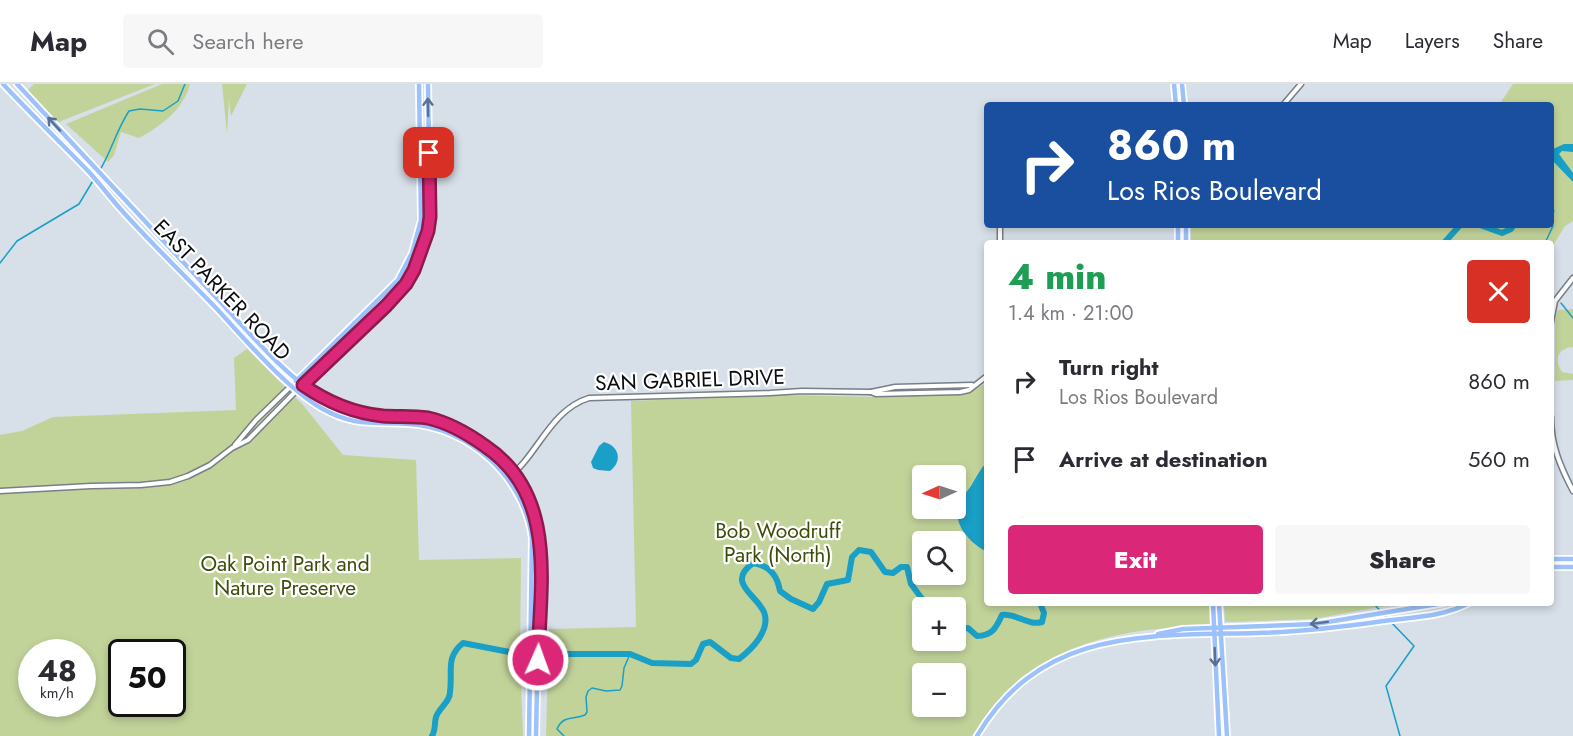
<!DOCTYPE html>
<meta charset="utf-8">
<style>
:root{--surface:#fff;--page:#f7f7f7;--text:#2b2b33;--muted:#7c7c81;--line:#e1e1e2;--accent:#db2777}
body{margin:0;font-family:Jost,sans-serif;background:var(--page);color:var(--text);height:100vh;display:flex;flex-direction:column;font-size:22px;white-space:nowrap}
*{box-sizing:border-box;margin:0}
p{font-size:20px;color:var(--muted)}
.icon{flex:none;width:33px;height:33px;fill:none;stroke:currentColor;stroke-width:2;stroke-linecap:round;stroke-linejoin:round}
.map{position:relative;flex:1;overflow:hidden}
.panel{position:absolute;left:984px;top:156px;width:570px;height:366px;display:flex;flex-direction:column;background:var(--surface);border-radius:6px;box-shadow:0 3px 9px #0003}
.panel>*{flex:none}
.top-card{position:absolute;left:984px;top:18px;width:570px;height:126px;border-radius:6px;box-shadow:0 3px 9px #0003;background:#1a4fa0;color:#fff;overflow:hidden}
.needle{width:39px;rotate:267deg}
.buttons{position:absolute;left:912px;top:381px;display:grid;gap:12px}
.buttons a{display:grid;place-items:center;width:54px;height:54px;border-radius:6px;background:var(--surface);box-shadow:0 3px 9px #0003;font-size:30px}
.speed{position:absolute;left:18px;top:555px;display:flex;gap:12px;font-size:30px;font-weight:700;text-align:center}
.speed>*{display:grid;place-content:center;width:78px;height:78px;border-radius:50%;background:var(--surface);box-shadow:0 3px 9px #0003;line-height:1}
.speed small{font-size:15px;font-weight:400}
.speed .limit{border:3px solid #111;border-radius:9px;background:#fff;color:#111}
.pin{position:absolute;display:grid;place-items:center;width:51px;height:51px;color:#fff;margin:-26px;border-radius:12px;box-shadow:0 3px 9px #0006}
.me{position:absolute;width:66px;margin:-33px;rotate:2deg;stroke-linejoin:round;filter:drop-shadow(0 0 4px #0008)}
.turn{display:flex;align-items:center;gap:21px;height:126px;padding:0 24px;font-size:27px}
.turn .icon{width:78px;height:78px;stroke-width:2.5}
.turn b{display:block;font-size:42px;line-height:51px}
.round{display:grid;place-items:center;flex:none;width:63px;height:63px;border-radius:6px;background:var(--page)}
.headline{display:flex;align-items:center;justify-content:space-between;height:102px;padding:0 24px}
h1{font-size:36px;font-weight:800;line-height:45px;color:#1e9e55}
.button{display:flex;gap:12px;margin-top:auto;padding:12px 24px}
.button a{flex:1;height:69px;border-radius:6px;background:var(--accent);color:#fff;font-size:24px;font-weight:800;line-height:69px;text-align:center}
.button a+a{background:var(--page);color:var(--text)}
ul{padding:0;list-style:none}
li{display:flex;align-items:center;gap:18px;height:78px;padding:0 24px}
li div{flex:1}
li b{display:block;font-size:22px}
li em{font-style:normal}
header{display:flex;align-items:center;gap:36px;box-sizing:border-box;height:84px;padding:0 30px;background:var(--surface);border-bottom:2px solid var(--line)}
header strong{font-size:28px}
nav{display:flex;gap:33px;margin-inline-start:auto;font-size:21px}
.search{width:420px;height:54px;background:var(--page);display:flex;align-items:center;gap:15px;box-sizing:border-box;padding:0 21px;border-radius:6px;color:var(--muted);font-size:22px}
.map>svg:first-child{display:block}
</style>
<header>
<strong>Map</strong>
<div class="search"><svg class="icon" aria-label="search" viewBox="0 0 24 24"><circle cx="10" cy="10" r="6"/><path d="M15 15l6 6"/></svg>Search here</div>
<nav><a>Map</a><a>Layers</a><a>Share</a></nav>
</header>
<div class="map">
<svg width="1573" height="652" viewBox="0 0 1573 652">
<rect width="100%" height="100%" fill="#d7dfe8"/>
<g fill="#c2d39a" fill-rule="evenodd">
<polygon points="34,0 155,0 56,39 27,7"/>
<path d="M162 0H190C184 25 161 42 139 54L121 48 114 71 108 78 66 40Z"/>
<polygon points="222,0 247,0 231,32 229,16 227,50"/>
<polygon points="1513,0 1573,0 1573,137 1565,142 1551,165 1551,159 1191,159 1191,141 1551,141 1551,21 1499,21"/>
<path d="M1573 225V263C1557 264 1554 276 1562 288L1573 290V296L1555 297V237L1558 226Z"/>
<path d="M247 265 303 321 343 371 416 376 419 476 521 474 520 577 523 652H0V351L22 347 53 333 236 326 234 274ZM32 568H82V620H32ZM122 568H172V620H122Z"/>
<path d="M987 299V519H1210L1211 542C1141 543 1072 552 1016 599 999 613 985 634 972 652H546L549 545 636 543 631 317 786 311 875 313 959 310 967 309ZM922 392H956V424H922ZM922 458H956V490H922ZM922 524H956V556H922ZM922 590H956V622H922Z"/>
<polygon points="1224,519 1390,519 1390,521 1314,535 1225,538"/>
</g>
<g fill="#1a9fc6">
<polygon points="1564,60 1573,60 1573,68 1562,67 1559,70 1573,89 1573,98 1551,75 1553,65"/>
<path d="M604 358C619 362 623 377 610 387L598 386 593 384 591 378 599 362Z"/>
<path d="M987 378V468C968 458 948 436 962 414 965 410 968 406 971 402 976 394 980 385 987 378Z"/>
</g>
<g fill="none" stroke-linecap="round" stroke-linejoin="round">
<g stroke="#1a9fc6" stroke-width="1.5">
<path d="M100 86C112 66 116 47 129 27L140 25 163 27 178 17 185 0"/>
<polyline points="1545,159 1553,142 1551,134 1554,127"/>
<polyline points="0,179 17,157 79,120 97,90"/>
<polyline points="1551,214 1552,214"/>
<polyline points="1561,219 1573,234"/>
<polyline points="1373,519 1388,535"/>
<polyline points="1391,538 1414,562 1386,602 1400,652"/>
<path d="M564 652 557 645C563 631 573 636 585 631L587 628 586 613 588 607 592 604 606 607 620 606 622 602 624 584 630 570"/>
</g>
<g stroke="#1a9fc6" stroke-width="6">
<polyline points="1480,141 1502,149 1511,145 1514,141"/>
<polyline points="1444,159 1460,141"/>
<path d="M956 545 968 544 977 552C992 552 996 544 1002 531 1016 529 1028 542 1042 538L1044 529 1040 519"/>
<path d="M432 652C436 646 434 640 436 633 439 624 450 618 450 608 453 587 445 574 463 559L520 570H630L652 579 691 580 696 576 703 560 710 558 731 574 739 575C752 565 771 546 764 528 756 510 726 499 753 479 770 482 777 491 780 507L791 515 813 525 819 518 827 500 848 496 852 473 859 466 871 468 885 488 893 489 901 483H907L911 500 929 524"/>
</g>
<g stroke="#777f87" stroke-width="7">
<g id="minor">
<polyline points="1283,21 1301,0"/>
<polyline points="1000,141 1000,159"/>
<polyline points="1551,238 1555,217 1573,194"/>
<polyline points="871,308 895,303 972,301"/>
<path d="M1551 333C1551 361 1560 382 1573 407"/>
<polyline points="235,361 256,336 291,302"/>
<path d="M508 394C538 371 550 326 589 314L770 309 802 307 871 308 876 310 960 308 969 306 987 292"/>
<polyline points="0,407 91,402 141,401 170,398 188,392 210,381 232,364 248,356 297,306"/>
</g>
</g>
<g stroke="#fff" stroke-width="8">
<g id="major">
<path d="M3 0C31 30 60 58 89 88 101 101 112 116 124 129 154 162 185 192 216 224 244 254 286 304 321 324 354 343 373 338 408 340 470 343 524 394 532 454L529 652"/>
<path d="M17 0C82 70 147 139 212 209 242 240 283 291 320 312 341 325 364 331 389 332 402 333 416 332 429 335 487 346 531 396 540 453L536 652"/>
<polyline points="1174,0 1176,21"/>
<polyline points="1182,0 1184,21"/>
<polyline points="1178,141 1178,159"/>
<polyline points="1186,141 1186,159"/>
<polyline points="296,297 398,196 412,169 421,136 419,0"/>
<polyline points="301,302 386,222 406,199 420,172 428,147 430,133 428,0"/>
<polyline points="1551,475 1573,475"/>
<polyline points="1551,483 1573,483"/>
<polyline points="1213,519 1219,652"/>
<polyline points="1219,519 1227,652"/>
<polyline points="1158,550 1183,545 1315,540 1444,519"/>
<path d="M977 652C1042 543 1146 552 1257 549 1300 548 1342 543 1384 537 1412 533 1443 533 1469 519"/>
</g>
</g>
<use href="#minor" stroke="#fff" stroke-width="4"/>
<use href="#major" stroke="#9dc2fb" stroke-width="4.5"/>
</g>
<defs><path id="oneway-shaft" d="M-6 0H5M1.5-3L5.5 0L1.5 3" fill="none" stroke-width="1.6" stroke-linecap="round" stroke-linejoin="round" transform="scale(1.5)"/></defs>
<g stroke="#5b7091">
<use href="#oneway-shaft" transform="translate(428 23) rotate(-91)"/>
<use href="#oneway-shaft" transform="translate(54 40) rotate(-133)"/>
<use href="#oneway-shaft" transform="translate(1319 539) rotate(173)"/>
<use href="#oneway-shaft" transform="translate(1215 573) rotate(88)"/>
</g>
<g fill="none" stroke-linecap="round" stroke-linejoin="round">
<g stroke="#8e194d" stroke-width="15">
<path id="route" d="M429 69 430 133 428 147 414 186 406 200 386 222 303 301C327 318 353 329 383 332 398 333 413 332 428 334 450 339 467 349 485 362 558 411 540 500 538 576"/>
</g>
<use href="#route" stroke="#db2777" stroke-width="10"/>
</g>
<g text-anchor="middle" stroke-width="4.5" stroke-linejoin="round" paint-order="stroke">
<g font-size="21" fill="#0a0c0f" stroke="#fff">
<text transform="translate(222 206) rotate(46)" y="7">EAST PARKER ROAD</text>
<text transform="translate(690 296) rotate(-2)" y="7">SAN GABRIEL DRIVE</text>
</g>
<g font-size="21" fill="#3e4c09" stroke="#fff">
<text x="778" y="454">Bob Woodruff<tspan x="778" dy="24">Park (North)</tspan></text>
<text x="285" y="487">Oak Point Park and<tspan x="285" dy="24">Nature Preserve</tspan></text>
</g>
</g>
</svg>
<div class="buttons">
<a><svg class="needle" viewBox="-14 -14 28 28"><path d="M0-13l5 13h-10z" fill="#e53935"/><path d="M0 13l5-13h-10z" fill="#7c7c81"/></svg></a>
<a><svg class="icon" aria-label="search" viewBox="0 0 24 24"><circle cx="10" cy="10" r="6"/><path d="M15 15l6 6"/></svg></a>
<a>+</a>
<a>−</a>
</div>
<div class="speed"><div>48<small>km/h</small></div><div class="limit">50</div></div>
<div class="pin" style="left:429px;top:69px;background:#d93025"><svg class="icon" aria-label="arrive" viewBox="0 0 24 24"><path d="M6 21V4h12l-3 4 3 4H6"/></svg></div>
<svg class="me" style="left:538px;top:576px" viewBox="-20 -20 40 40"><circle r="17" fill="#db2777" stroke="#fff" stroke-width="3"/><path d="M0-11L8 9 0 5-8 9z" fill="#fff"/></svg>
<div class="top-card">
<div class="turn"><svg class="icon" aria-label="right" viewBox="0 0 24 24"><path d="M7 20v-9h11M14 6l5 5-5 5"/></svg><div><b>860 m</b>Los Rios Boulevard</div></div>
</div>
<section class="panel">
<div class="headline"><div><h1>4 min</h1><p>1.4 km · 21:00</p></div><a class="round" style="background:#d93025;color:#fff"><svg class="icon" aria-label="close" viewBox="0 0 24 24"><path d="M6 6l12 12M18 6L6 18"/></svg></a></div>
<ul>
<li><svg class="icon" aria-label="right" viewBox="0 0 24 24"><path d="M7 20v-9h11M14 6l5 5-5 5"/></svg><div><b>Turn right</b><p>Los Rios Boulevard</p></div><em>860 m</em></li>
<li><svg class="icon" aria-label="arrive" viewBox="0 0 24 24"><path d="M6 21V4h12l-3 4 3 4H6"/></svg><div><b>Arrive at destination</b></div><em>560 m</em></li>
</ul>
<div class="button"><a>Exit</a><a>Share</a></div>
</section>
</div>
